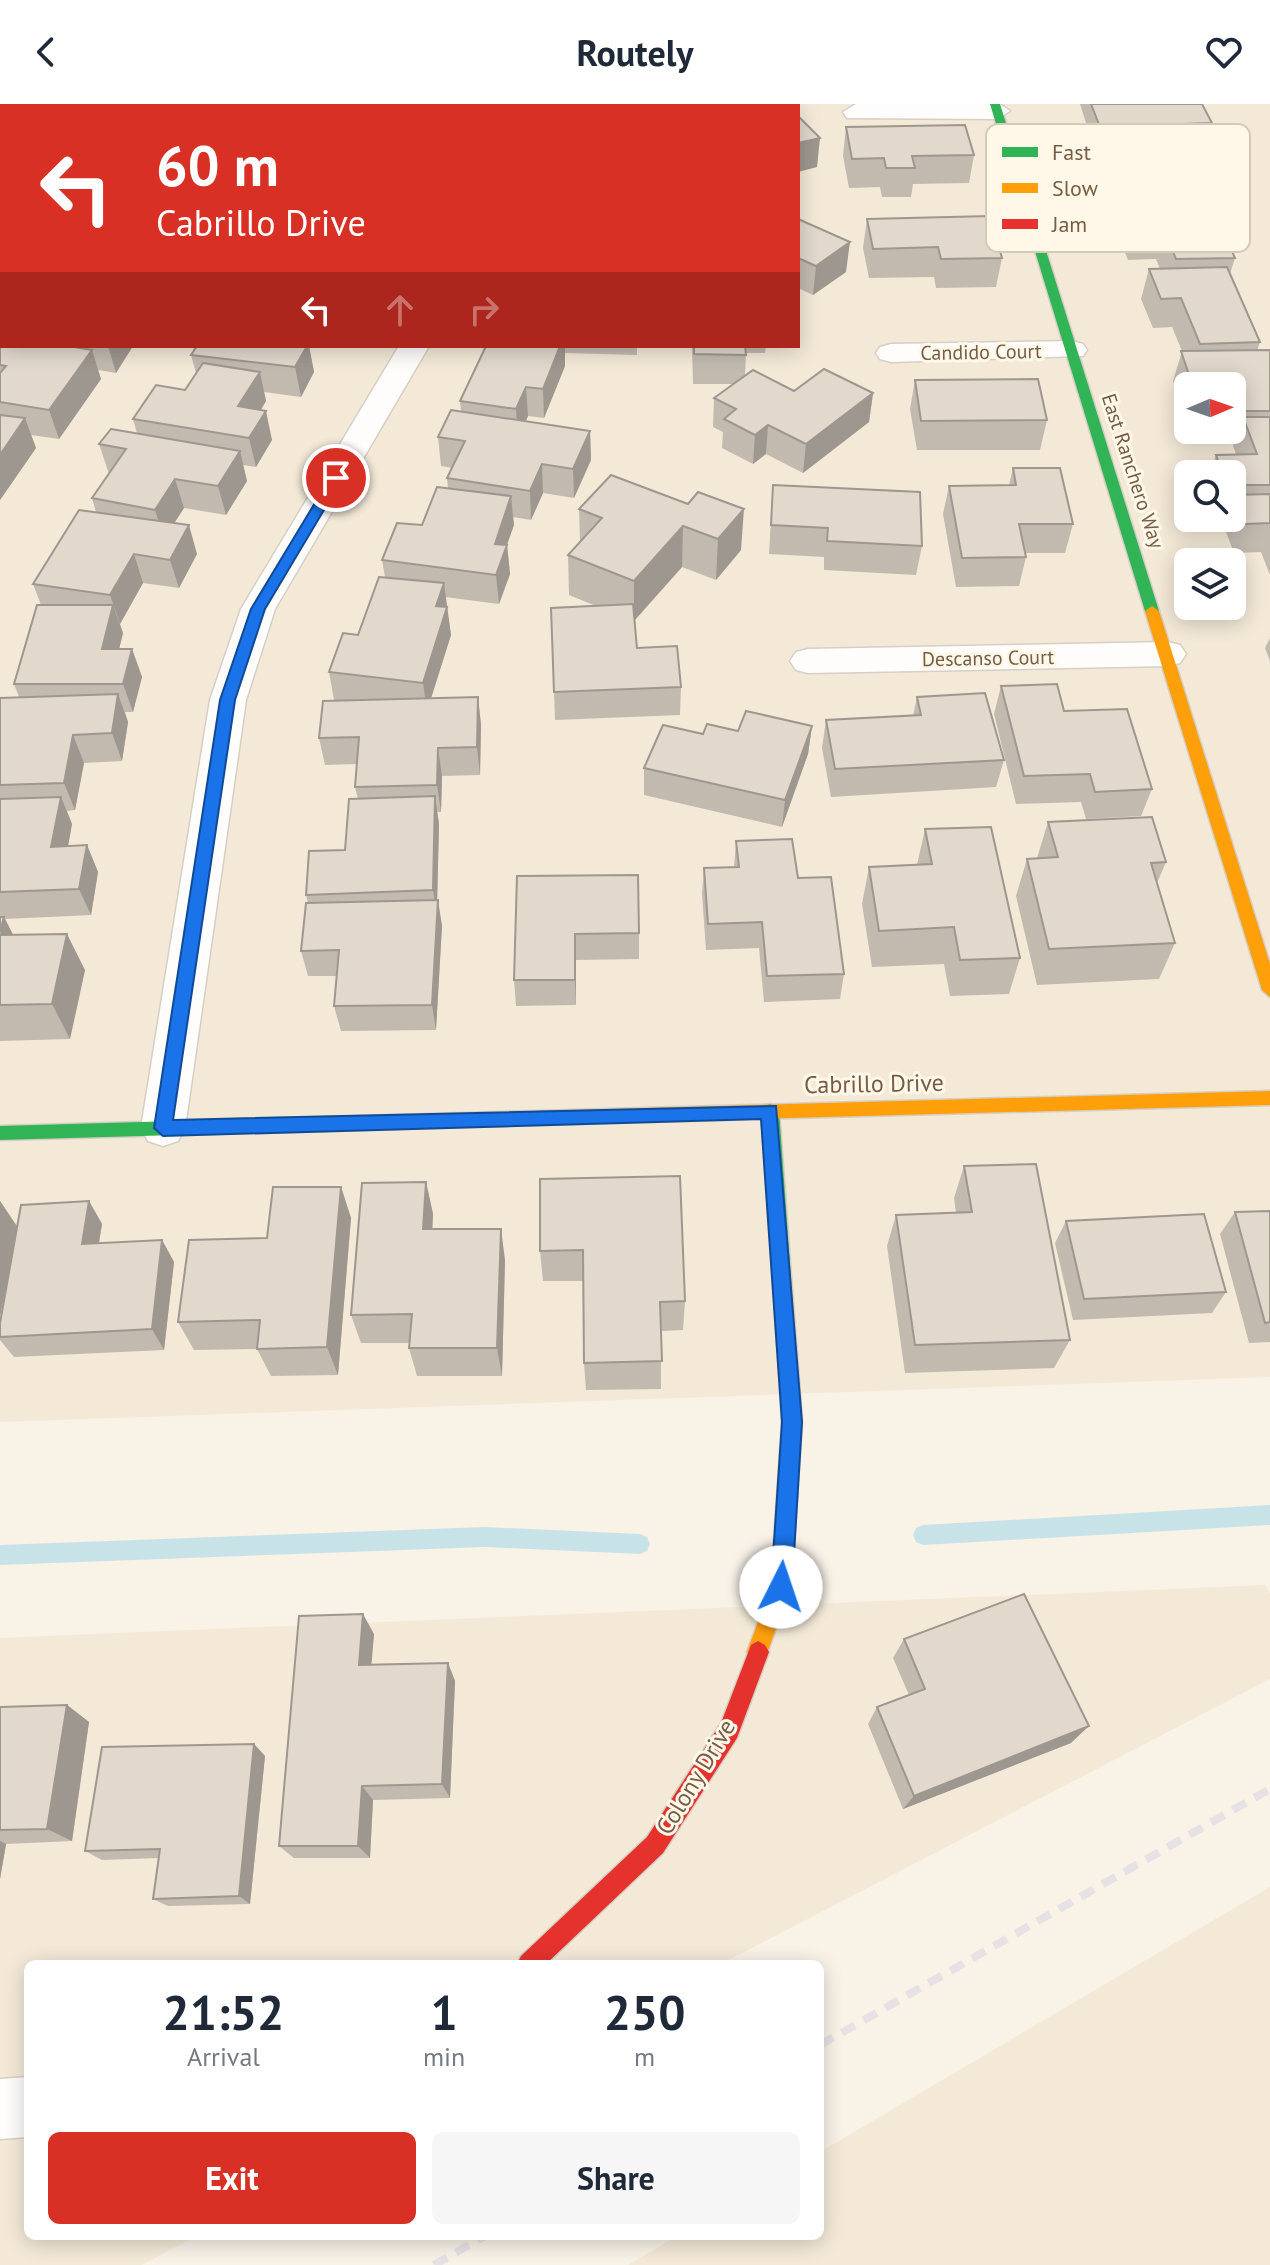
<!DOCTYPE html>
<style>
:root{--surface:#fff;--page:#f6f6f7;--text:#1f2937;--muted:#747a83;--accent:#d93025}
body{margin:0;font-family:"PT Sans",sans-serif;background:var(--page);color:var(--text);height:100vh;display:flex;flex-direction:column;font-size:30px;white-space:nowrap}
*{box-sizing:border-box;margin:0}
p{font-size:26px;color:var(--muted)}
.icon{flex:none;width:44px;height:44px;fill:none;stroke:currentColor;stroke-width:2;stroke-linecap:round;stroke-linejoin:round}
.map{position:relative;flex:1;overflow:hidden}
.drawer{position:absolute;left:24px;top:1856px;width:800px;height:280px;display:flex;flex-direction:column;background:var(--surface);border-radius:12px;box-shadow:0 4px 20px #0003}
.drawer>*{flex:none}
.guide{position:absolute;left:0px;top:0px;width:800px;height:244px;box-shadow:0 4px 20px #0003;background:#d93025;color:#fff;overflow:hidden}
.needle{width:52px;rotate:88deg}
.controls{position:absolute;left:1174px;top:268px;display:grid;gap:16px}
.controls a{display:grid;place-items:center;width:72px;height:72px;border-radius:12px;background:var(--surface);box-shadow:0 4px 20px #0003;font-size:40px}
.pin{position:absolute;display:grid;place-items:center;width:68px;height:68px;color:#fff;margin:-34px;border:4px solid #fff;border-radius:50%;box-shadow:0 2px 8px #0007}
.me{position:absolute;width:88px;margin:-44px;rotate:4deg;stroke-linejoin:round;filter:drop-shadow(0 0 6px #0008)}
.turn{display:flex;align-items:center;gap:28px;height:168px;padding:0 24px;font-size:36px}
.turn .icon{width:104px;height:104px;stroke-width:2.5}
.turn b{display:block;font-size:56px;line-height:68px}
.lanes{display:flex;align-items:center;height:76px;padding:0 24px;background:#0003;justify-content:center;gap:40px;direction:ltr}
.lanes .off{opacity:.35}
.eta{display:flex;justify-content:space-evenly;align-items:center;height:136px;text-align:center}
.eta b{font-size:48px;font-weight:600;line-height:56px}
.primary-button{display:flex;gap:16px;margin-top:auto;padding:16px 24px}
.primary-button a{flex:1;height:92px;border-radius:12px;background:var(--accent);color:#fff;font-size:32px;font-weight:600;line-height:92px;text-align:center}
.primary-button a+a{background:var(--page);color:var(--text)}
header{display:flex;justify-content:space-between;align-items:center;height:104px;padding:0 24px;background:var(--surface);font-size:36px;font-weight:600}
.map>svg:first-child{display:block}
</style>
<header><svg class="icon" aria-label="back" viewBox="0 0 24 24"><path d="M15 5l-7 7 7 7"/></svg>Routely<svg class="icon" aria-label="heart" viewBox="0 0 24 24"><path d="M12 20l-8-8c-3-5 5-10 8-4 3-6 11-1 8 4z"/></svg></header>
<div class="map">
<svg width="1270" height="2161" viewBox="0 0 1270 2161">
<rect width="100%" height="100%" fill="#f8f2e7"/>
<g fill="#f4e9d7" fill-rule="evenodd">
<path d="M0 0H1270V1273L0 1318ZM2 2H798V242H2ZM1188 282H1232V326H1188ZM1188 370H1232V414H1188ZM1188 458H1232V502H1188Z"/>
<polygon points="1265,1481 1270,1490 1270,1575 721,1860 28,1860 28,2132 197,2132 141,2161 0,2161 0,1534"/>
<polygon points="1270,1783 1270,2161 628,2161 677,2132 820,2132 820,2048"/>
</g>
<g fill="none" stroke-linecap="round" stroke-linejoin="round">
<g fill="#c8e3e8" fill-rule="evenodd">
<polygon points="1270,1401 1270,1421 923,1441 916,1438 913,1431 916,1424 923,1421"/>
<polygon points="485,1423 640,1430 647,1433 650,1440 647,1447 640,1450 485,1443 0,1461 0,1441"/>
</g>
<g stroke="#d6cfc6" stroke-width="3">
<g id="street">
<rect x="447" y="0" width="26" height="2"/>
<polygon points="856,0 1000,0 1010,7 997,15 847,14 843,8"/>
<polygon points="2,158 2,177 0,178 0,159"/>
<polygon points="1072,237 1083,240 1087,246 1083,252 891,258 880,255 876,249 880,243 891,240"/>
<polygon points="399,242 429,242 275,505 246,596 185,1024 178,1037 163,1042 148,1037 141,1024 210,596 241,505"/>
<polygon points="1168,538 1180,541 1186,550 1180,559 1168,562 808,569 796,566 790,557 796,548 808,545"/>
<polygon points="28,1973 28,2033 0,2035 0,1975"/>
</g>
</g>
<g stroke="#d6cec4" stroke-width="3">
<g id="fast">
<polygon points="990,0 1000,0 1159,507 1157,510 1152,512 1145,507"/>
<polygon points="770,1000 776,1002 779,1007 791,1173 789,1179 782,1181 775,1179 773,1173 761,1007 764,1002"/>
<polygon points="572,1006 578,1008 581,1013 578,1018 572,1020 0,1036 0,1022"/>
</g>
</g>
<g stroke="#d6cec4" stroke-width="3">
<g id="slow">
<polygon points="1152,502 1159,507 1270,860 1270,893 1262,886 1145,507"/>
<polygon points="1270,987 1270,1001 572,1020 566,1018 563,1013 566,1008 572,1006"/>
<polygon points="782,1165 789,1167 791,1173 802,1318 791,1483 765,1555 758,1559 751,1555 747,1548 771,1483 782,1318 773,1173 775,1167"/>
</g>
</g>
<g stroke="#d6cec4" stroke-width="3">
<polygon id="jam" points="758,1537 765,1541 769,1548 737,1634 663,1749 546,1860 517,1860 521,1852 647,1733 721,1619 751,1541"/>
</g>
<use href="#street" fill="#fefdfb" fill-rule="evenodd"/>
<use href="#fast" fill="#30b455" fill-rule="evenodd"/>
<use href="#slow" fill="#ff9f0a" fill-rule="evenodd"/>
<use href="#jam" fill="#e5322d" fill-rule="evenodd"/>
<g stroke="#e5e1e4" stroke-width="8" stroke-dasharray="15 10" stroke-linecap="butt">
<polyline points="820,1941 1270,1685"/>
<polyline points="434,2161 485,2132"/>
</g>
</g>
<g fill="#c2baaf">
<rect x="537" y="0" width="116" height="2"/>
<polygon points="1080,0 1202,0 1212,19 1204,48 1194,49 1193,52 1217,70 1246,97 1237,126 1223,127 1235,154 1230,170 1260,238 1257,247 1270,246 1270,471 1261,448 1234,449 1223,420 1226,414 1232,414 1232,370 1209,370 1216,351 1236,350 1233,342 1235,336 1224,336 1220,326 1232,326 1232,282 1188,282 1188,303 1181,303 1173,277 1182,247 1172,223 1153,224 1141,195 1149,165 1160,165 1156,155 1128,156 1120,136 1122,130 1119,130 1111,107 1118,78 1133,77 1134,74 1122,75 1112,51 1093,52 1084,29 1086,19"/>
<polygon points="846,23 974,51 969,79 913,80 911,93 882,93 880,83 849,84 843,52"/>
<polygon points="798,115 846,168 813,191 798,184"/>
<polygon points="867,115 1002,154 996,183 936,184 934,173 869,174 863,144"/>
<polygon points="0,232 2,242 133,242 116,269 98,266 101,275 59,335 31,331 36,344 0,396"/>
<polygon points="193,242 309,242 314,268 301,293 264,288 266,297 261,306 272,336 256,363 243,361 247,377 226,411 184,404 174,419 197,450 179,484 143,479 120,520 123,529 119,545 132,545 142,573 133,608 125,608 128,618 122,657 84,659 75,706 67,707 72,720 68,742 87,741 98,768 91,811 5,815 13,831 85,866 70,935 0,937 0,594 19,593 14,580 41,501 33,480 96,408 92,394 109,370 99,340 137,329 133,315 185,286 196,269 191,251 194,247"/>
<polygon points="486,242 637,242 637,251 565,249 565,262 544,314 528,312 526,317 590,327 591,356 574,394 543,389 531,416 513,413 514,421 507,441 510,470 499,500 445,493 451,531 431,594 478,593 481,621 480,671 442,672 441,708 437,708 439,720 437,796 442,822 436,926 341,927 334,902 337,872 308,872 301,847 308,799 306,791 345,746 358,695 355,683 357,660 325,661 319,634 334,596 329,568 358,531 385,473 382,456 422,421 448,384 447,374 452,364 441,362 438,333 461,307 460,297"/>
<polygon points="692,242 766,242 765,249 746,249 745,272 794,287 873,289 869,318 803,369 766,350 753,360 722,344 723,328 713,323 714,294 734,280 693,280"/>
<polygon points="915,276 1047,316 1040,346 917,346 910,305"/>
<polygon points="1013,364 1073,420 1065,449 1025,449 1026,453 1019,482 956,483 943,410 949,382 1009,381"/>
<polygon points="611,371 741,446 716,476 682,463 634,517 637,544 681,583 680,611 555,616 551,504 596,502 569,491 568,451 580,438 579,405"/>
<polygon points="773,381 922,442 916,471 824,466 824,453 769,450"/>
<polygon points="1270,534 1270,557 1265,544"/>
<polygon points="1001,582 1064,607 1152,685 1141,712 1086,715 1081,698 1016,700 994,610"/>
<polygon points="917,593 1004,656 996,683 831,693 822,644 826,616 913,612"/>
<polygon points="812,622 808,650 782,723 644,691 644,664 703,630"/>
<polygon points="1048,718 1166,758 1157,779 1175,839 1159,875 1037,881 1016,792 1027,755 1037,754"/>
<polygon points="925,725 1020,854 1009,890 950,892 944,860 872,863 862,800 869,763 917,761"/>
<polygon points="736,737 798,774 844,870 840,895 764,898 759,844 706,846 702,790 704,764 734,763"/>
<polygon points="517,772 639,829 639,855 576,856 576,901 516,902 514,876"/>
<polygon points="964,1062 1070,1236 1054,1264 905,1269 887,1142 896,1111 956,1109 954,1094"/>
<polygon points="540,1075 685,1197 683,1226 661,1227 661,1285 586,1286 584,1259 583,1177 543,1177 540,1147"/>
<polygon points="426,1078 433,1110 432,1125 505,1156 502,1272 417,1272 409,1244 410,1239 361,1239 351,1211"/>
<polygon points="341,1083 351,1114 338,1271 271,1272 257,1245 194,1246 178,1218 267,1134"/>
<polygon points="0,1097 17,1122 89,1097 102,1120 99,1139 162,1136 174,1158 164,1246 14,1253 0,1236 0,1219 9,1165 0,1212"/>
<polygon points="1270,1107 1270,1238 1249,1239 1220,1130 1235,1108"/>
<polygon points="1066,1117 1226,1188 1212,1209 1073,1216 1055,1139"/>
<polygon points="374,1530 371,1560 448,1559 455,1577 450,1694 373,1696 370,1754 294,1754 279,1742"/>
<polygon points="904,1535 1071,1639 903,1705 868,1620 877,1603 909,1591 893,1554"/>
<polygon points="67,1601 89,1618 72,1737 6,1740 0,1775 0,1603"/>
<polygon points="254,1640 265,1652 250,1800 168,1802 153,1795 159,1754 102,1756 85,1747"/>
</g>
<g fill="#9e978f">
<polygon points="820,34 817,63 798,68 798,39"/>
<polygon points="850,138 846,168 813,191 816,162"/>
<polygon points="108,242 133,242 116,269"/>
<polygon points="307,242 309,242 314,268 301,293 295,263"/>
<polygon points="560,242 565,242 565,262 544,314 543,285"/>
<polygon points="92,246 101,275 59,335 49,306"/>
<polygon points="260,268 266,297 245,331 238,302"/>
<polygon points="526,283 528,312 518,334 516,305"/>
<polygon points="873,289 869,318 803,369 806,340"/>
<polygon points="266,307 272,336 256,363 249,334"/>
<polygon points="25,314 36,344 0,396 0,351"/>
<polygon points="768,321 766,350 753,360 755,331"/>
<polygon points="590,327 591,356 574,394 573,365"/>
<polygon points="240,347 247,377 226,411 218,382"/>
<polygon points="542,360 543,389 531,416 530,387"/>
<polygon points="175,375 184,404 164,435 155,406"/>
<polygon points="511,392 514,421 497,468 495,440"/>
<polygon points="744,405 741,446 716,476 718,435"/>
<polygon points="189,421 197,450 179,484 170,456"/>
<polygon points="683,422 682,463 634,517 634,477"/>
<polygon points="507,441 510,470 499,500 496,471"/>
<polygon points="134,450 143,479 120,520 110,491"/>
<polygon points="444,479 451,531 427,607 423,579 436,502"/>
<polygon points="113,501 123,529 112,574 102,545"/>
<polygon points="132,545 142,573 133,608 123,580"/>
<polygon points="118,590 128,618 122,657 112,629"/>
<polygon points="478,593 481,621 480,671 477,643"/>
<polygon points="812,622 808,650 782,723 785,696"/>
<polygon points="73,631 84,659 75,706 64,679"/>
<polygon points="438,644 442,672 441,708 437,681"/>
<polygon points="435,692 439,720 437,803 438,796 442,822 436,926 432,901 437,811 433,786"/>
<polygon points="61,693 72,720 63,770 51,743"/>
<polygon points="87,741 98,768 91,811 79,785"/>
<polygon points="4,813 23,850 0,832"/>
<polygon points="67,830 85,866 70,935 52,900"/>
<polygon points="575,830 576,856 576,901 575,876"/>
<polygon points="426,1078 433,1110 431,1156 423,1125"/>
<polygon points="341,1083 351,1114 338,1271 327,1243"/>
<polygon points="0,1097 18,1124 0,1212"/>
<polygon points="89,1097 102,1120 95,1162 82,1140"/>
<polygon points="501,1125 505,1156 502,1272 497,1244"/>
<polygon points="162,1136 174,1158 164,1246 152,1225"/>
<polygon points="363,1510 374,1530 370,1579 359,1561"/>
<polygon points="448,1559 455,1577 450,1694 442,1680"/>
<polygon points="67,1601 89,1618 72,1737 47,1725"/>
<polygon points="1089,1622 1071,1639 903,1705 914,1692"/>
<polygon points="254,1640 265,1652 250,1800 239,1792"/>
<polygon points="362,1682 373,1696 370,1754 358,1742"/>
<polygon points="0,1737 6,1740 0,1775"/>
</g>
<g fill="#e2d8cc" stroke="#9e978f" stroke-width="2">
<polygon points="537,0 617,0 618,2 537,2"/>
<polygon points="689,0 751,0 753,2 690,2"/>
<polygon points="1091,0 1202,0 1212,19 1184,20 1196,44 1129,46 1119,23 1100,23"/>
<polygon points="800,14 820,34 798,39 798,15"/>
<polygon points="965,21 974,51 912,52 915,64 886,64 884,54 852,55 846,23"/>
<polygon points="1213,104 1235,154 1176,155 1164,126 1136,127 1128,107"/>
<polygon points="990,112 1002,154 941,155 938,143 873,145 867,115"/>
<polygon points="798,115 850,138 816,162 798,154"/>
<polygon points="1227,163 1260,238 1200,240 1181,194 1161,195 1149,165"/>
<polygon points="0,232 2,232 2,242 68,242 92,246 49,306 0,298 0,269 6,262 0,261"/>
<polygon points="197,242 307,242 295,263 191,251"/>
<polygon points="486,242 560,242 543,285 526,283 516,305 460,297"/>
<polygon points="694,242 745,242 746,251 694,250"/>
<polygon points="1270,246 1270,307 1234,307 1232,302 1232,282 1225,282 1222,274 1190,274 1181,247"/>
<polygon points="203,259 260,268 238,302 266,307 249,334 133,315 156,281 185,286"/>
<polygon points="824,265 873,289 806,340 768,321 755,331 724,315 736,305 714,294 753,266 794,287"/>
<polygon points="1038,275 1047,316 921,317 915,276"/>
<polygon points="451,306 590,327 573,365 542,360 530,387 447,374 465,337 438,333"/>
<polygon points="0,311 25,314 0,351"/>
<polygon points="1243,313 1270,313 1270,381 1232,381 1232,370 1223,370 1216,351 1257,350"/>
<polygon points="111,325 240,347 218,382 175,375 155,406 92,394 126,345 99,340"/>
<polygon points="1013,364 1060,364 1073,420 1019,420 1026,453 962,454 949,382 1016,381"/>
<polygon points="611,371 688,400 698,388 744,405 718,435 683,422 634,477 568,451 602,414 579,405"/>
<polygon points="773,381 920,388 922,442 827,437 828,424 771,421"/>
<polygon points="437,383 511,392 495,440 507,441 496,471 382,456 397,419 422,421"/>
<polygon points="1270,390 1270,419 1245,420 1234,391"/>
<polygon points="79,406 189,421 170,456 134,450 110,491 33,480"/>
<polygon points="379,473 444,479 436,502 447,503 423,579 329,568 343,529 358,531"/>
<polygon points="633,500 637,544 677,542 681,583 554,588 551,504"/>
<polygon points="37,501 113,501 102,545 132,545 123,580 14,580"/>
<polygon points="1057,580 1064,607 1127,605 1152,685 1095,688 1090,670 1024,672 1001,582"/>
<polygon points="985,589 1004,656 835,665 826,616 921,611 917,593"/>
<polygon points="118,590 112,629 73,631 64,679 0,681 0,594"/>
<polygon points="478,593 477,643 438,644 437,681 355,683 359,633 319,634 323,597"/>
<polygon points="746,607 812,622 785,696 644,664 663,621 703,630 707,620 738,627"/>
<polygon points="435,692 433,786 306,791 309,747 345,746 349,695"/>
<polygon points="61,693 51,743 87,741 79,785 0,788 0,695"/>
<polygon points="1152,713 1166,758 1151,759 1175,839 1049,845 1027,755 1058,753 1048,718"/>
<polygon points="991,723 1020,854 960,856 954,823 879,827 869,763 932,760 925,725"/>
<polygon points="792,735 798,774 831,773 844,870 767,872 762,818 708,820 704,764 739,763 736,737"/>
<polygon points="638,771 639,829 575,830 575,876 514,876 517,772"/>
<polygon points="438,796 432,901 334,902 339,846 301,847 306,799"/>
<polygon points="0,813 4,813 0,828"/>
<polygon points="67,830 52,900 0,901 0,831"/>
<polygon points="1036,1060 1070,1236 915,1241 896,1111 972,1108 964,1062"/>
<polygon points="680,1072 685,1197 660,1198 662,1257 584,1259 583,1146 540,1147 540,1075"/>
<polygon points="426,1078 423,1125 501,1125 497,1244 409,1244 412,1210 351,1211 362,1079"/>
<polygon points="273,1083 341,1083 327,1243 257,1245 260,1216 178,1218 189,1136 267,1134"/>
<polygon points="89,1097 82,1140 162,1136 152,1225 0,1233 0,1219 21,1101"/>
<polygon points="1270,1107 1270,1218 1265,1219 1235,1108"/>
<polygon points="1204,1110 1226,1188 1084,1195 1066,1117"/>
<polygon points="1024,1490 1089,1622 914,1692 877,1603 925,1585 904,1535"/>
<polygon points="363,1510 359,1561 448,1559 442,1680 362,1682 358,1742 279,1742 299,1512"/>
<polygon points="67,1601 47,1725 0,1726 0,1603"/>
<polygon points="254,1640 239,1792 153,1795 160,1745 85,1747 102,1643"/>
</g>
<polygon fill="#1a73e8" stroke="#114b97" stroke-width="2" points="336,369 343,374 265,505 235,596 173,1016 776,1002 802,1318 792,1483 789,1490 781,1493 774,1490 771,1483 782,1318 761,1015 163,1032 154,1024 220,596 251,505 330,374"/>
<g text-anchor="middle" stroke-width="6" stroke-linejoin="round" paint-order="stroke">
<g font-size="20" fill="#775c46" stroke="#fff8e9">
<text transform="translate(981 248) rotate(-1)" y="7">Candido Court</text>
<text transform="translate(1133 367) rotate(72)" y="7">East Ranchero Way</text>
<text transform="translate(988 554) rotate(-1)" y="7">Descanso Court</text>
</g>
<g font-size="24" fill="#775c46" stroke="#fff8e9">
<text transform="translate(874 980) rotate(-1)" y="8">Cabrillo Drive</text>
<text transform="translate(696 1673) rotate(-59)" y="8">Colony Drive</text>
</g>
</g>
<rect x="986" y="20" width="264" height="128" rx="12" fill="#fff8e9" stroke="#d6c9b8" stroke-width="2"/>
<rect x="1002" y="43" width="36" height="10" fill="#30b455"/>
<rect x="1002" y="79" width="36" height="10" fill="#ff9f0a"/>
<rect x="1002" y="115" width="36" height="10" fill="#e5322d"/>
<g font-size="22" fill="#775c46">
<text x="1052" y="56">Fast</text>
<text x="1052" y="92">Slow</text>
<text x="1052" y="128">Jam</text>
</g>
</svg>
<div class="controls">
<a><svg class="needle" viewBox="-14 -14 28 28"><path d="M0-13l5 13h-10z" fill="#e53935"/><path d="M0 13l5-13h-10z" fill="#747a83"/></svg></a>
<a><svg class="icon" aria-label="search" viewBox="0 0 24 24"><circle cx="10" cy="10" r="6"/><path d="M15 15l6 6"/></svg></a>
<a><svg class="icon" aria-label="layers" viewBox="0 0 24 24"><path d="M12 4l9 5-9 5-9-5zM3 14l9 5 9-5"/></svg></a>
</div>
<div class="pin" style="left:336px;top:374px;background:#d93025"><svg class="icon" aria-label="arrive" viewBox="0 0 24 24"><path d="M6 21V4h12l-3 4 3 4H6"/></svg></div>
<svg class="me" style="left:781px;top:1483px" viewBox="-20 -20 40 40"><circle r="19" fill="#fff"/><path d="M0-13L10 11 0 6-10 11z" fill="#1a73e8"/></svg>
<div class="guide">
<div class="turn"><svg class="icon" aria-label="left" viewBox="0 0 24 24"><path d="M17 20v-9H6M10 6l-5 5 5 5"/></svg><div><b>60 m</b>Cabrillo Drive</div></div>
<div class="lanes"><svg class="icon" aria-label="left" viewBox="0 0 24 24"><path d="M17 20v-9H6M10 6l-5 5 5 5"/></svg><svg class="icon off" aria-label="ahead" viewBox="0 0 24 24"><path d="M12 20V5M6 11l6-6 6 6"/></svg><svg class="icon off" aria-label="right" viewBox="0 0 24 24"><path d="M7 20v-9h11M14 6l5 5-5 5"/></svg></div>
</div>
<section class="drawer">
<div class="eta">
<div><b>21:52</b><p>Arrival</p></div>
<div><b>1</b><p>min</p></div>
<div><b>250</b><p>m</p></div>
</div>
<div class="primary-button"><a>Exit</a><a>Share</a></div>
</section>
</div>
